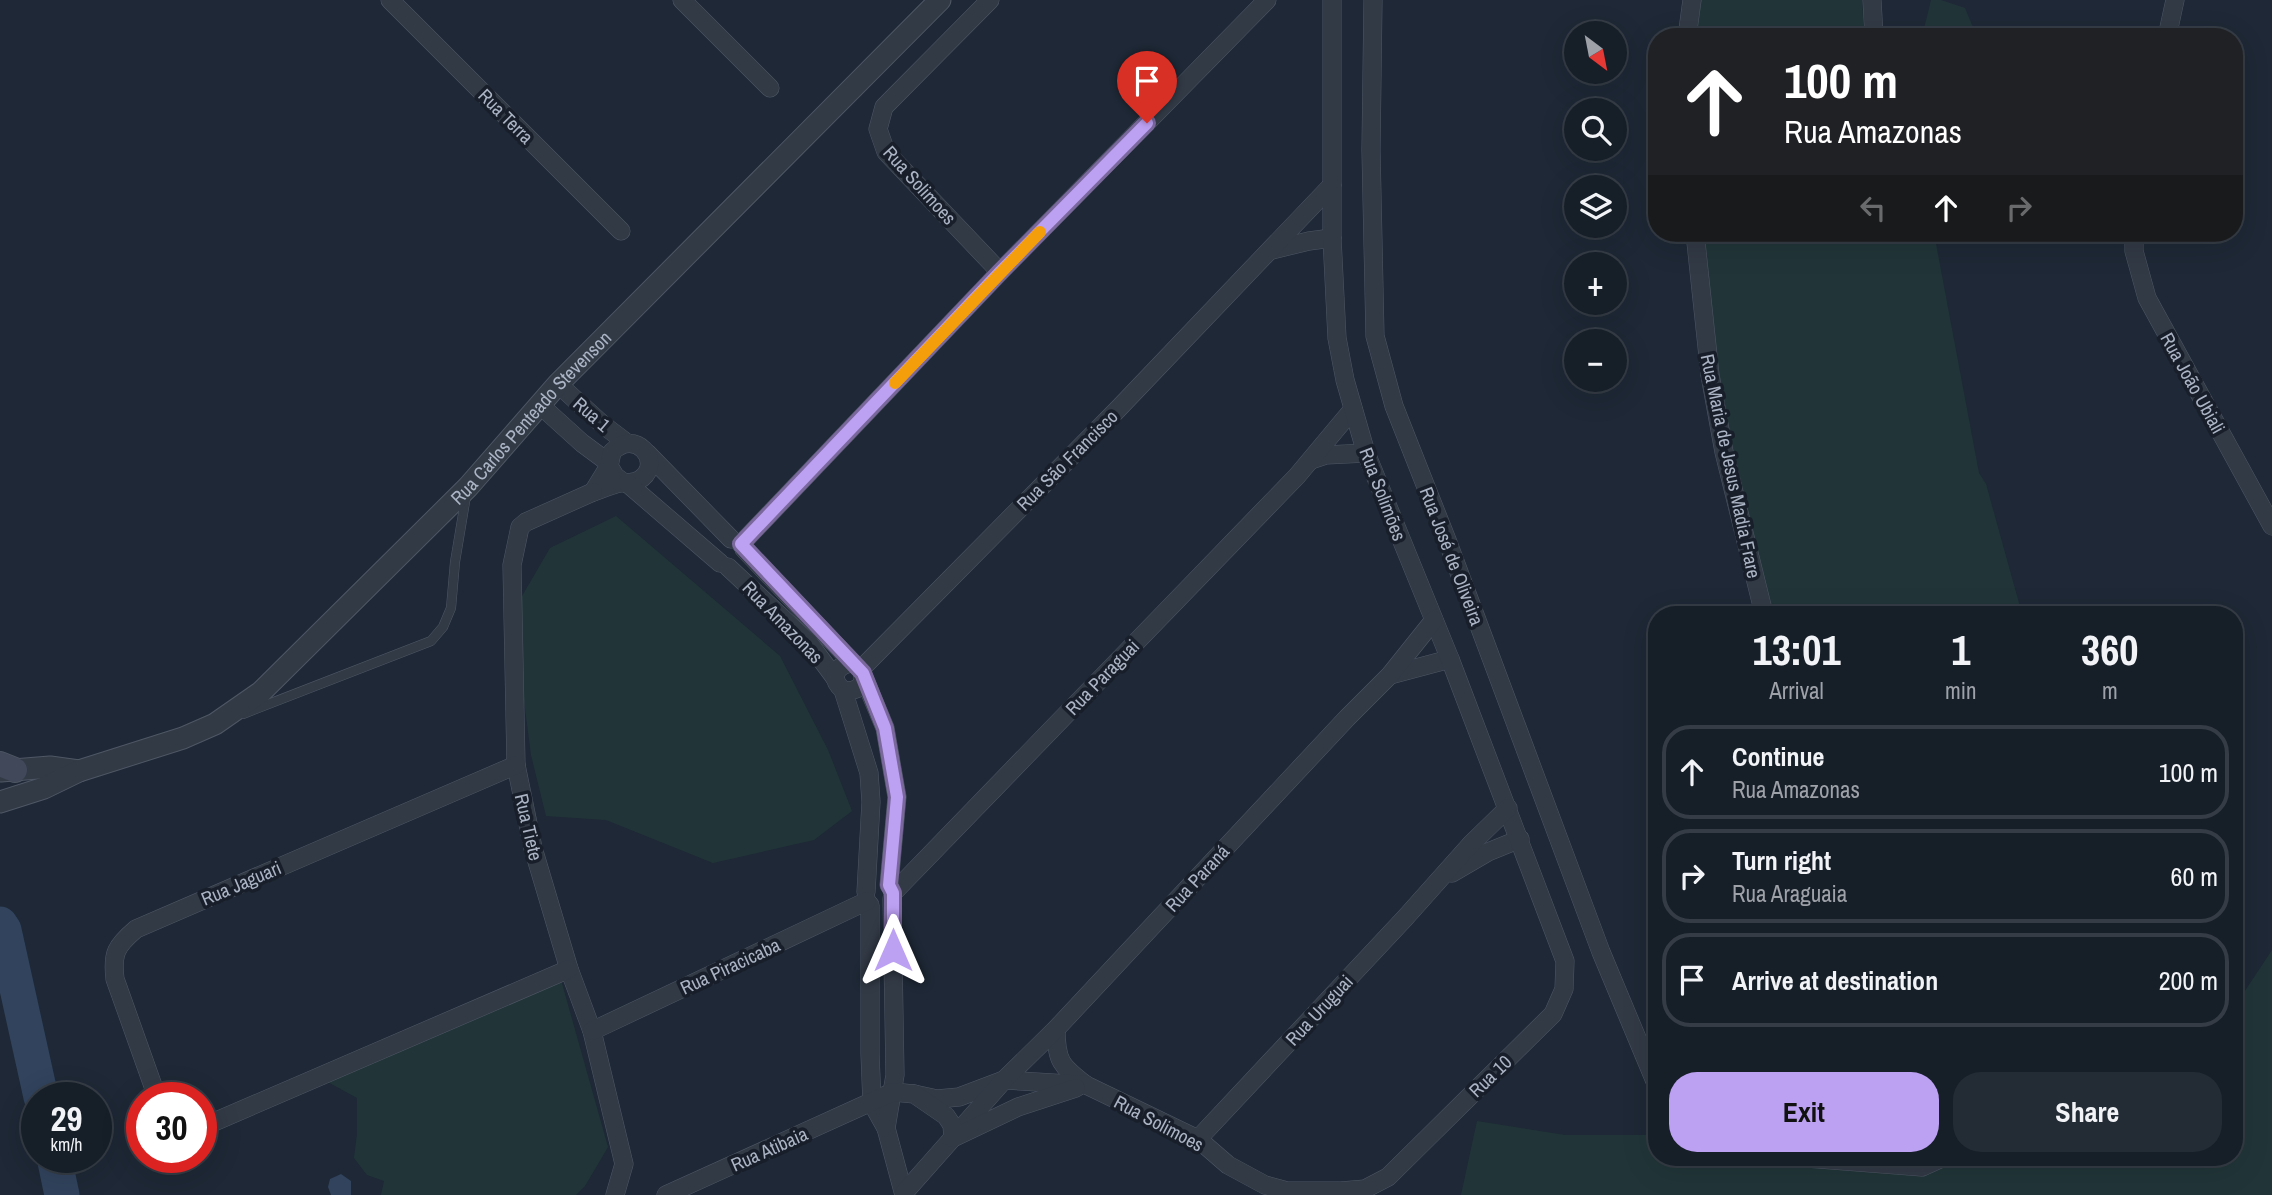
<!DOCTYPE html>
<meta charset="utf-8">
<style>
:root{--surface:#161e28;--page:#232b34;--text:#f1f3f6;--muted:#9ea2a8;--line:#353c45;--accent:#bca0f2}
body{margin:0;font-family:"Archivo Narrow",sans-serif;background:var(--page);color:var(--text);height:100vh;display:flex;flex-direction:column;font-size:26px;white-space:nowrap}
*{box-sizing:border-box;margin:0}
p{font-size:23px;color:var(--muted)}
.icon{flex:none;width:38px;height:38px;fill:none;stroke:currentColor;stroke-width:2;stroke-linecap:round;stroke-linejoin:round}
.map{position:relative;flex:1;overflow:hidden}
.side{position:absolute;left:1648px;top:606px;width:595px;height:560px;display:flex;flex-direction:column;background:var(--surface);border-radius:28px;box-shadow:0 7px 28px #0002,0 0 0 2px var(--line)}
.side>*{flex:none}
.banner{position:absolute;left:1648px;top:28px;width:595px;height:214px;border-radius:28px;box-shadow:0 7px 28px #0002,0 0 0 2px var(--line);background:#202124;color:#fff;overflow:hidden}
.needle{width:46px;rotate:148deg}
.fabs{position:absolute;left:1564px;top:21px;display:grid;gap:14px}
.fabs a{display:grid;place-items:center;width:63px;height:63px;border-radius:50%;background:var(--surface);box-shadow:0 7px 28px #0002,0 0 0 2px var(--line);font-size:35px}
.speed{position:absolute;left:21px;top:1082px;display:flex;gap:14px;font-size:35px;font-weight:700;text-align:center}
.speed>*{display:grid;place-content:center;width:91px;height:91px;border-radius:50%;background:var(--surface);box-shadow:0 7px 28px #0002,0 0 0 2px var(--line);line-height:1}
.speed small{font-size:18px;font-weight:400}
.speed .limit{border:10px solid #d22;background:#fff;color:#111}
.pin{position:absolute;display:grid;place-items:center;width:60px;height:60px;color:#fff;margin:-72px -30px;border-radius:50% 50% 50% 0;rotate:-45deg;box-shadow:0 0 7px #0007}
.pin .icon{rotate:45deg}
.me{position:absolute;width:77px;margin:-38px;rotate:0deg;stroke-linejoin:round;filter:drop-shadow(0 0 5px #0008)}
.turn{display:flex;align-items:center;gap:24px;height:147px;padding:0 21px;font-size:32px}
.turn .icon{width:91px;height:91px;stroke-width:2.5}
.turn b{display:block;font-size:49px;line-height:60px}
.lanes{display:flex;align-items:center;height:66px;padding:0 21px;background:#0003;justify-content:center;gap:35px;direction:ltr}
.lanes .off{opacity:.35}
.eta{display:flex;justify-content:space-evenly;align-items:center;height:119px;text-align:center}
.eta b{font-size:42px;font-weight:700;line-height:49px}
.action{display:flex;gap:14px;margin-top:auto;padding:14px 21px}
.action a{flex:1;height:80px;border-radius:28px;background:var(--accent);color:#111;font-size:28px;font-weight:700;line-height:80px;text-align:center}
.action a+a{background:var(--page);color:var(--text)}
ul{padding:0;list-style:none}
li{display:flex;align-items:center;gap:21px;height:94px;margin:0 14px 10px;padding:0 7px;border:4px solid var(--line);border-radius:28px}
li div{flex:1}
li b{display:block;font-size:26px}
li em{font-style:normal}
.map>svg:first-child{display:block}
</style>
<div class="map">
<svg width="2272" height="1195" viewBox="0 0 2272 1195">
<rect width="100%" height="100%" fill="#1e2836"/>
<g fill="#213538">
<polygon points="1692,0 1862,0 1864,37 1687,37"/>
<polygon points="1931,0 1941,0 1965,8 1977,37 1922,37"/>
<polygon points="1695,233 1934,233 1979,473 1986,484 2022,614 1764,614 1752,571"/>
<polygon points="616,516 780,656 828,750 852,811 814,840 713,863 606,820 546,816 531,755 522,685 518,603 550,548"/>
<polygon points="2272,950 2272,1195 1461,1195 1477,1121 1565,1135 1657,1135 1657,1157 1792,1157 1922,1167 1944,1157 2235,1157 2235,1006"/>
<polygon points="561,980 608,1147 585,1186 576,1195 381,1195 384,1181 367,1175 354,1158 357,1134 357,1098 326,1081"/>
</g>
<polygon fill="#31435d" points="341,1174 351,1181 351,1195 331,1195 328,1187 330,1179"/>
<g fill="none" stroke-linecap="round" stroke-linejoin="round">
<g stroke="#31435d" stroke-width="35">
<polyline points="0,924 4,930 41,1097"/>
<polyline points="54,1157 62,1195"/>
</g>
<g stroke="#4f5765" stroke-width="10">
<polyline id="service" points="243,714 431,641 443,627 451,608 455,562 466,496"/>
</g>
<g stroke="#4f5765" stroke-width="19">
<g id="minor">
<polyline points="390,0 621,231"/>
<polyline points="682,0 770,88"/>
<polyline points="990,0 884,107 878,129 886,152 1000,272"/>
<polyline points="1373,0 1371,150 1375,336 1394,406 1447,540 1601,952 1657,1086"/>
<polyline points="1872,0 1874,37"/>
<polyline points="1687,37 1692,0"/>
<polyline points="2167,37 2175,0"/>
<polyline points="1695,233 1710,375 1724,452 1764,614"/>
<polyline points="2134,233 2134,251 2147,298 2272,526"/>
<polyline points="1272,250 1309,241 1332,238"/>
<polyline points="558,384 602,424 627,443"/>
<polyline points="540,405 582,443 609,463"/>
<polyline points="647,453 731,539"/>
<polyline points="1311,460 1326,455 1366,453"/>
<path d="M609 466 593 492C602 489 611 485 620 483 628 482 635 484 642 478 663 461 635 428 612 452L609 466 615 476 623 482"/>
<polyline points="627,483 720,563"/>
<polyline points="593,492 526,522 520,527 512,565 516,765 533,848 569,969 592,1031 624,1164 615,1195"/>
<polyline points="741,544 1000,272 1267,0"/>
<polyline points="744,549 854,664"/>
<polyline points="728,567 809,643 835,678"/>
<polyline points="861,669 1118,409 1332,185"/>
<polyline points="1390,675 1450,659"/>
<polyline points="864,678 885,728 897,797 889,885"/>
<path d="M843 690C852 692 864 689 863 677 862 650 818 669 843 690L869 773 871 802 866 892"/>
<polyline points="1452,873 1488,852 1520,839"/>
<polyline points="893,893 1297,476 1353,409"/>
<polyline points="870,905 870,1054 872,1103 886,1128 904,1195"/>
<path d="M1056 1029C1056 1061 1061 1066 1086 1085"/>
<polyline points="592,1031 867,901"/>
<polyline points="914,1094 937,1099 959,1097 1004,1080 1086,1085 1198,1139 1228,1165 1265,1185 1287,1191 1341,1191 1365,1189 1388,1177 1553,1014 1564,989 1565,961 1450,659 1366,453 1345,380 1337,338 1332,238 1332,0"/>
<path d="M157 1097 115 979C112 953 116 946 136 929L516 765"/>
<polyline points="201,1125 214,1122 569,969"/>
<polyline points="886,1128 895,1075 892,899"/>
<polyline points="1198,1139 1405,918 1471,844 1508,808"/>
<polyline points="1793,1157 1922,1167 1944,1157"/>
<polyline points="904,1193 1004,1080 1056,1029 1347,718 1390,675 1434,620"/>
<polyline points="666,1195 893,1092 914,1094 946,1116 952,1125 953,1138 1018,1107 1076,1088"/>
</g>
</g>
<g stroke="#4f5765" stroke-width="23">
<g id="tertiary">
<polyline points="1,771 50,767 79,771"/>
<path id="s1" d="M0 802 44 788 79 771 183 738 215 724 261 692 468 487 558 384 940 0"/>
</g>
</g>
<g stroke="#4f5765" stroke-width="26">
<polyline id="secondary" points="0,764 15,770"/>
</g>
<use href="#service" stroke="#323a46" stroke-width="9"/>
<use href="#minor" stroke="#323a46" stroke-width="18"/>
<use href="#tertiary" stroke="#323a46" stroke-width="21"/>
<use href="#secondary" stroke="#404859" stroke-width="24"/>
</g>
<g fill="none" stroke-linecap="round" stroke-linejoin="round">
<g stroke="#7a689d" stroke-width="18">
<polyline id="route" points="893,950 893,893 889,885 897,797 885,728 863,673 741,544 1000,272 1147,123"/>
</g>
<use href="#route" stroke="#bca0f2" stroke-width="12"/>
<polyline stroke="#f59e0b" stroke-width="12" points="895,383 1040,232"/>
</g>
<g text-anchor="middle" stroke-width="7" stroke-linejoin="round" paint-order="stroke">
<g font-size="19" fill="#abb4c4" stroke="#181f2a">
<text transform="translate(506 116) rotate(45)" y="7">Rua Terra</text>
<text transform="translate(920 185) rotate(48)" y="7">Rua Solimoes</text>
<text transform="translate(2193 383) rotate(61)" y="7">Rua João Ubiali</text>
<text transform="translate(592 414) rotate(41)" y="7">Rua 1</text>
<text dy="7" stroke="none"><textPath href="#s1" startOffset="670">Rua Carlos Penteado Stevenson</textPath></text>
<text transform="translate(1067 460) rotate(-45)" y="7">Rua São Francisco</text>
<text transform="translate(1731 466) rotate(78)" y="7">Rua Maria de Jesus Madia Frare</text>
<text transform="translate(1383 494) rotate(69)" y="7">Rua Solimões</text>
<text transform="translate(1452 556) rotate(69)" y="7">Rua José de Oliveira</text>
<text transform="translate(783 622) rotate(46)" y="7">Rua Amazonas</text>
<text transform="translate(1102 677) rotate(-46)" y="7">Rua Paraguai</text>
<text transform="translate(529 827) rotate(77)" y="7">Rua Tiete</text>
<text transform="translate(1197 878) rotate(-47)" y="7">Rua Paraná</text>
<text transform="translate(241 883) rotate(-23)" y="7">Rua Jaguari</text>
<text transform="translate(730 966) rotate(-25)" y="7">Rua Piracicaba</text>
<text transform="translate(1319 1010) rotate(-47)" y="7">Rua Uruguai</text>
<text transform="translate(1490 1076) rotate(-44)" y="7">Rua 10</text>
<text transform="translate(1159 1123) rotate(28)" y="7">Rua Solimoes</text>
<text transform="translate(769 1149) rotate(-24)" y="7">Rua Atibaia</text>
</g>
</g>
</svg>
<div class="fabs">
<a><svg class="needle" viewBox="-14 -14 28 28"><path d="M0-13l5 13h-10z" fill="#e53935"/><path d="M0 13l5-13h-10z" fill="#9ea2a8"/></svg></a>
<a><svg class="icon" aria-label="search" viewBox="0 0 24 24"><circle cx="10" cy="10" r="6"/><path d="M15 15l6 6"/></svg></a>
<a><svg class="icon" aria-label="layers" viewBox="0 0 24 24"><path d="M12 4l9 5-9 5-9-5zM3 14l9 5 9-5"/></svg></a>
<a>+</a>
<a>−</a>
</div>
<div class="speed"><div>29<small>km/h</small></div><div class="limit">30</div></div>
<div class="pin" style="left:1147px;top:123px;background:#d93025"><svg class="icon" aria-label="arrive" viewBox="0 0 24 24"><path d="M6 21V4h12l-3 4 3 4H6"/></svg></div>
<svg class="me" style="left:893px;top:950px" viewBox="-20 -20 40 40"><path d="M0-17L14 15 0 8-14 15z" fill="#bca0f2" stroke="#fff" stroke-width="4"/></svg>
<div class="banner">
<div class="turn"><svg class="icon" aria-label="ahead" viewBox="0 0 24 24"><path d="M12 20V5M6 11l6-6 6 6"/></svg><div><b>100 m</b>Rua Amazonas</div></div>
<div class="lanes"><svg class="icon off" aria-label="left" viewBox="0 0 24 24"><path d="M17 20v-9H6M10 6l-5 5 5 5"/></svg><svg class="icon" aria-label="ahead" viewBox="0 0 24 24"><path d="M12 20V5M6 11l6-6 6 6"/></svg><svg class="icon off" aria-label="right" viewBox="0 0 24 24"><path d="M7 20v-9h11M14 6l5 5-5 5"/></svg></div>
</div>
<section class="side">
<div class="eta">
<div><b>13:01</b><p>Arrival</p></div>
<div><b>1</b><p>min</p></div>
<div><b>360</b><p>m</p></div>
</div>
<ul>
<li><svg class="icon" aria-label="ahead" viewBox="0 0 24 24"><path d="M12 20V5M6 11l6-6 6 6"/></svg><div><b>Continue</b><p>Rua Amazonas</p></div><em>100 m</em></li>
<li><svg class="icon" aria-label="right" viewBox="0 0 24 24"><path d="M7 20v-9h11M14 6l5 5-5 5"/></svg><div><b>Turn right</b><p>Rua Araguaia</p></div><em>60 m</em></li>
<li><svg class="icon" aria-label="arrive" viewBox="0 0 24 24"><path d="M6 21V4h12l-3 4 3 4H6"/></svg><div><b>Arrive at destination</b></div><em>200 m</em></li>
</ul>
<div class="action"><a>Exit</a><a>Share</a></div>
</section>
</div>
